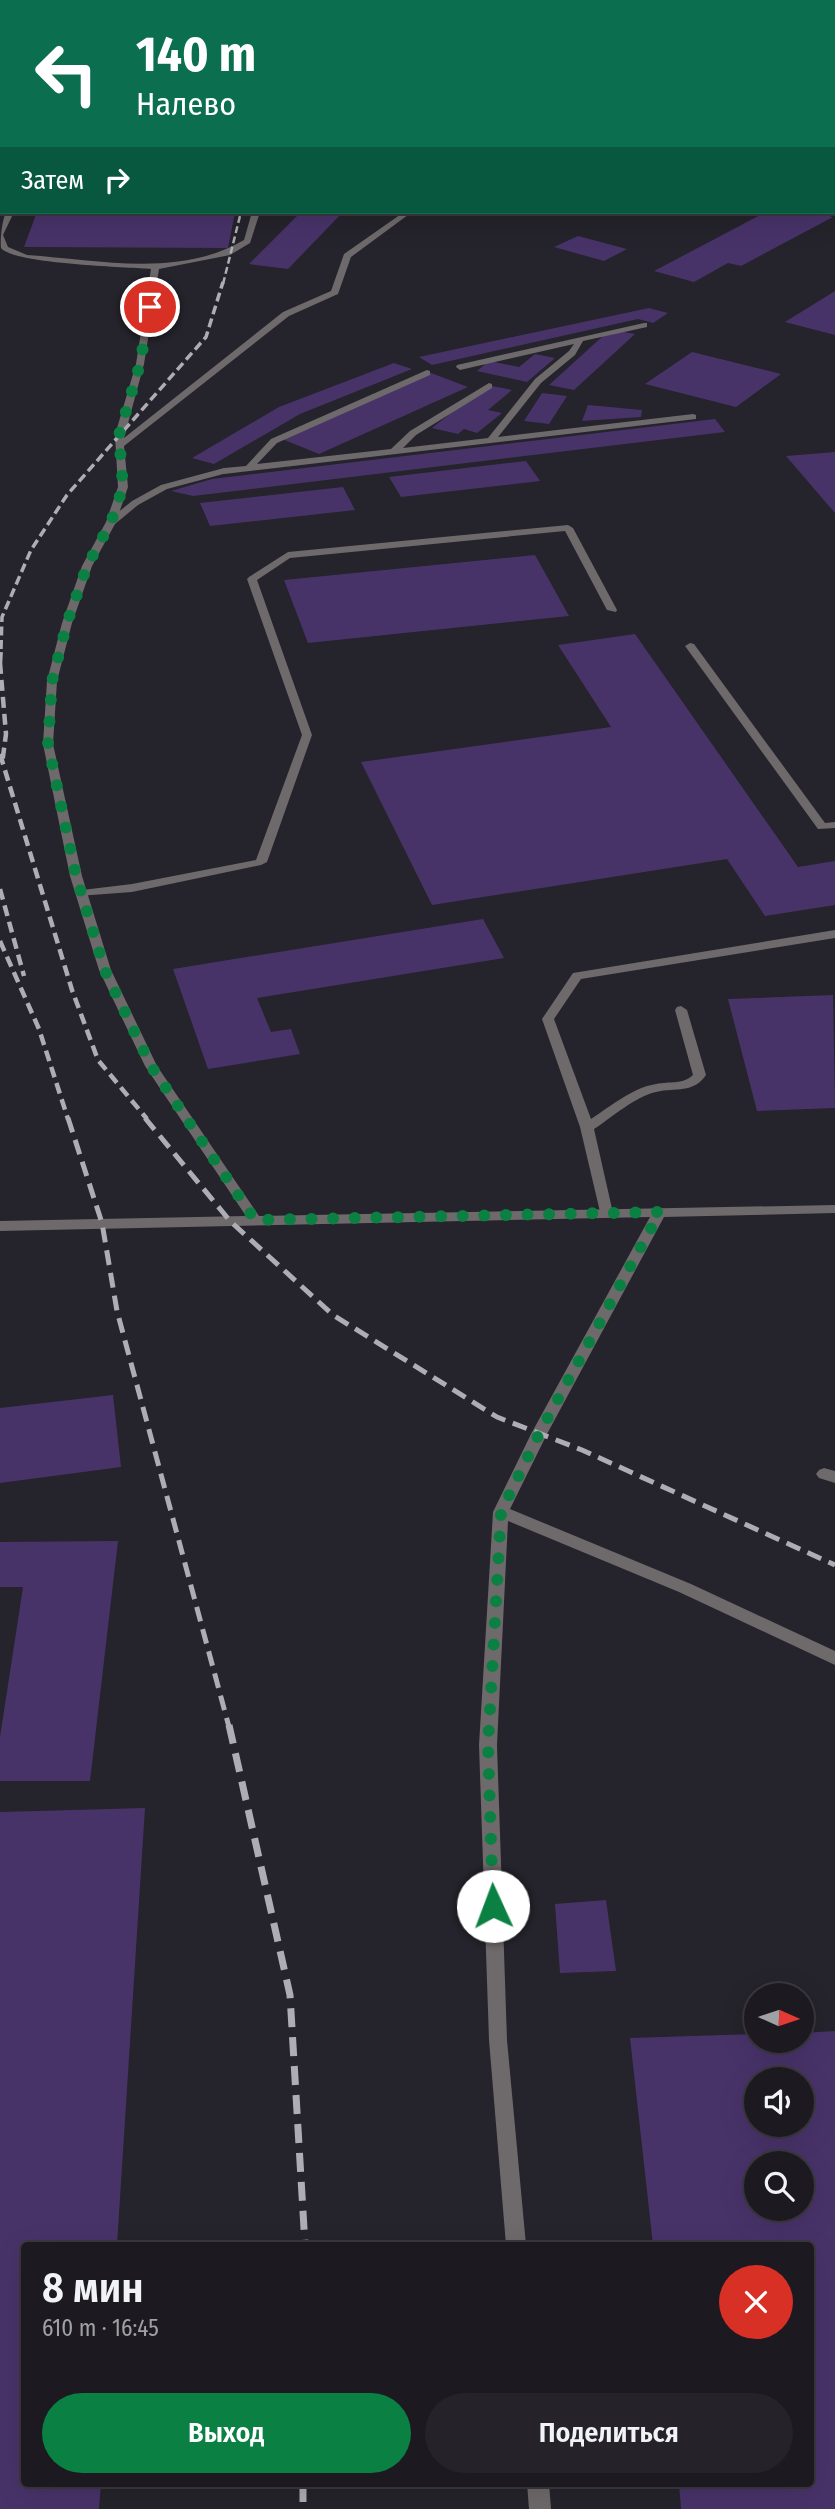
<!DOCTYPE html>
<html lang="ru">
<meta charset="utf-8">
<style>
:root{--surface:#1c1a20;--page:#252329;--text:#f1f3f6;--muted:#a0a1a5;--line:#3a383e;--accent:#0b8043}
body{margin:0;font-family:"Fira Sans Condensed",sans-serif;background:var(--page);color:var(--text);height:100vh;display:flex;flex-direction:column;font-size:26px;white-space:nowrap}
*{box-sizing:border-box;margin:0}
p{font-size:23px;color:var(--muted)}
.icon{flex:none;width:38px;height:38px;fill:none;stroke:currentColor;stroke-width:2;stroke-linecap:round;stroke-linejoin:round}
.map{position:relative;flex:1;overflow:hidden}
.panel{position:absolute;left:21px;top:2242px;width:793px;height:245px;display:flex;flex-direction:column;background:var(--surface);border-radius:7px;box-shadow:0 7px 28px #0002,0 0 0 2px var(--line)}
.panel>*{flex:none}
.top-card{position:absolute;left:0px;top:0px;width:836px;height:214px;box-shadow:0 7px 28px #0002,0 0 0 2px var(--line);background:#0b6e4f;color:#fff;overflow:hidden}
.needle{width:46px;rotate:93deg}
.tools{position:absolute;left:744px;top:1983px;display:grid;gap:14px}
.tools a{display:grid;place-items:center;width:70px;height:70px;border-radius:50%;background:var(--surface);box-shadow:0 7px 28px #0002,0 0 0 2px var(--line);font-size:35px}
.pin{position:absolute;display:grid;place-items:center;width:60px;height:60px;color:#fff;margin:-30px;border:4px solid #fff;border-radius:50%;box-shadow:0 2px 7px #0007}
.me{position:absolute;width:77px;margin:-38px;rotate:358deg;stroke-linejoin:round;filter:drop-shadow(0 0 5px #0008)}
.turn{display:flex;align-items:center;gap:24px;height:147px;padding:0 21px;font-size:32px}
.turn .icon{width:91px;height:91px;stroke-width:2.5}
.turn b{display:block;font-size:49px;line-height:60px}
.then{display:flex;align-items:center;height:66px;padding:0 21px;background:#0003;gap:14px;font-size:26px}
.round{display:grid;place-items:center;flex:none;width:74px;height:74px;border-radius:37px;background:var(--page)}
.overview{display:flex;align-items:center;justify-content:space-between;height:119px;padding:0 21px}
h1{font-size:42px;font-weight:600;line-height:52px}
.button{display:flex;gap:14px;margin-top:auto;padding:14px 21px}
.button a{flex:1;height:80px;border-radius:42px;background:var(--accent);color:#fff;font-size:28px;font-weight:600;line-height:80px;text-align:center}
.button a+a{background:var(--page);color:var(--text)}
.map>svg:first-child{display:block}
</style>
<div class="map">
<svg width="835" height="2509" viewBox="0 0 835 2509">
<rect width="100%" height="100%" fill="#25232b"/>
<g fill="#483369" fill-rule="evenodd">
<polygon points="37,212 235,212 228,248 24,247"/>
<polygon points="301,212 343,212 288,269 249,264"/>
<polygon points="766,212 813,212 833,217 741,266 728,263 694,282 654,271"/>
<polygon points="578,236 627,249 604,261 554,247"/>
<polygon points="835,291 835,335 785,322"/>
<polygon points="649,308 668,313 653,323 638,319 432,365 419,357"/>
<polygon points="619,331 635,334 574,390 549,385 603,336"/>
<polygon points="692,352 781,374 736,407 645,384"/>
<polygon points="535,354 555,358 527,382 477,371 489,361 519,367"/>
<polygon points="394,363 412,369 300,414 214,464 192,458 279,407"/>
<polygon points="431,373 468,387 319,454 282,439"/>
<polygon points="487,385 512,390 488,410 502,413 477,433 464,429 458,434 432,428"/>
<polygon points="542,393 567,396 549,424 524,421"/>
<polygon points="588,405 642,410 641,417 582,421"/>
<polygon points="715,419 725,432 193,496 171,491 212,479"/>
<polygon points="835,452 835,513 786,456"/>
<polygon points="526,461 540,481 401,497 389,477"/>
<polygon points="343,487 355,510 210,526 200,503"/>
<polygon points="535,555 569,616 308,643 284,580"/>
<polygon points="635,634 798,867 835,861 835,905 765,916 727,859 432,905 361,762 611,727 558,645"/>
<polygon points="483,919 504,958 257,998 271,1032 291,1029 300,1054 208,1069 173,969"/>
<polygon points="833,995 835,1108 757,1111 728,999"/>
<polygon points="113,1395 121,1467 0,1483 0,1408"/>
<polygon points="118,1541 90,1781 0,1781 0,1737 23,1587 0,1587 0,1542"/>
<polygon points="145,1808 117,2245 24,2245 24,2483 101,2483 99,2509 0,2509 0,1812"/>
<polygon points="606,1900 616,1971 560,1973 555,1904"/>
<path d="M835 2031V2509H681L679 2483H810V2245H653L630 2038 756 2034V2040H802V2033ZM756 2079H802V2124H756ZM756 2163H802V2208H756Z"/>
</g>
<g fill="none" stroke-linecap="round" stroke-linejoin="round">
<g fill="#6e696a" fill-rule="evenodd">
<polygon points="376,0 382,0 375,2"/>
<path d="M6 212H14L3 235 8 247 27 255C98 260 180 278 244 240L252 212H260L250 243 230 255 159 269 144 364 124 438 283 312 331 291 344 254 404 212H412L351 257 338 294 289 316 124 446 128 487 116 522 111 525 106 522 118 487 115 435 136 364 151 269C127 267 13 264 1 248 0 239 2 221 6 212Z"/>
<polygon points="644,323 647,323 647,327 583,341 575,355 541,383 498,437 693,414 696,415 696,419 224,474 219,471 224,468 246,466 271,439 427,370 430,371 430,375 277,443 257,464 391,449 410,431 489,383 492,384 492,388 416,435 403,448 488,438 535,379 569,351 574,344 460,370 456,367 457,365"/>
<polygon points="568,525 573,528 617,610 616,612 607,610 565,531 290,558 257,580 312,735 267,862 261,865 132,892 78,896 78,892 82,890 132,884 256,860 302,735 247,579 249,577 288,552"/>
<polygon points="690,643 694,644 825,823 835,822 835,828 818,829 685,646"/>
<path d="M835 930V938L581 979 554 1019 591 1119C611 1106 632 1088 656 1084 670 1081 682 1085 693 1075L675 1010 677 1007 681 1006 687 1010 706 1075C693 1094 676 1087 656 1092 634 1097 613 1117 594 1129L613 1213 606 1218 601 1216 580 1127 542 1019 573 973Z"/>
<polygon points="824,1468 835,1471 835,1483 819,1478 816,1474 819,1470"/>
</g>
<g fill="#6e696a" fill-rule="evenodd">
<polygon points="224,468 229,471 227,473 167,489 138,505 115,524 92,566 72,623 57,681 53,744 82,876 111,970 157,1066 259,1216 835,1205 835,1213 664,1217 547,1434 510,1509 691,1584 835,1651 835,1665 679,1592 508,1521 497,1745 507,2040 526,2245 506,2245 489,2040 479,1745 493,1512 531,1434 650,1217 0,1231 0,1221 246,1216 145,1066 99,970 70,876 43,744 47,681 62,623 82,566 106,522 132,501 161,485"/>
<polygon points="527,2483 549,2483 551,2509 529,2509"/>
</g>
<g stroke="#afadb4" stroke-width="2.5" stroke-dasharray="7 3.5" stroke-linecap="butt">
<polyline points="0,136 2,131"/>
<polyline points="223,284 241,212"/>
</g>
<polyline stroke="#afadb4" stroke-width="3.5" stroke-dasharray="9 4.5" stroke-linecap="butt" points="1,649 2,617 31,550 67,495 206,337 223,282"/>
<g stroke="#afadb4" stroke-width="4.5" stroke-dasharray="11 6" stroke-linecap="butt">
<polyline points="0,663 1,647"/>
<polyline points="0,663 6,734 2,764"/>
<polyline points="0,754 72,990 98,1060 147,1119"/>
<polyline points="0,889 24,976"/>
<polyline points="0,941 39,1029 68,1119"/>
</g>
<g stroke="#afadb4" stroke-width="5" stroke-dasharray="15 8" stroke-linecap="butt">
<polyline points="68,1118 102,1223 117,1311 229,1727"/>
<polyline points="145,1118 230,1221 333,1315 497,1417 582,1450 835,1565"/>
</g>
<g stroke="#afadb4" stroke-width="7" stroke-dasharray="19 10" stroke-linecap="butt">
<polyline points="229,1725 290,1995 305,2245"/>
<polyline points="303,2483 303,2509"/>
</g>
</g>
<g fill="none" stroke-linecap="round" stroke-linejoin="round">
<polyline stroke="#0b8043" stroke-width="12" stroke-dasharray="0 21.6" points="150,307 140,364 119,435 123,487 111,522 87,566 67,623 52,681 48,744 76,876 105,971 151,1066 255,1220 660,1212 539,1434 501,1512 488,1745 493,1906"/>
</g>
</svg>
<div class="tools">
<a><svg class="needle" viewBox="-14 -14 28 28"><path d="M0-13l5 13h-10z" fill="#e53935"/><path d="M0 13l5-13h-10z" fill="#a0a1a5"/></svg></a>
<a><svg class="icon" aria-label="sound" viewBox="0 0 24 24"><path d="M4 9h4l5-4v14l-5-4H4zM17 9q2 3 0 6"/></svg></a>
<a><svg class="icon" aria-label="search" viewBox="0 0 24 24"><circle cx="10" cy="10" r="6"/><path d="M15 15l6 6"/></svg></a>
</div>
<div class="pin" style="left:150px;top:307px;background:#d93025"><svg class="icon" aria-label="arrive" viewBox="0 0 24 24"><path d="M6 21V4h12l-3 4 3 4H6"/></svg></div>
<svg class="me" style="left:493px;top:1906px" viewBox="-20 -20 40 40"><circle r="19" fill="#fff"/><path d="M0-13L10 11 0 6-10 11z" fill="#0b8043"/></svg>
<div class="top-card">
<div class="turn"><svg class="icon" aria-label="left" viewBox="0 0 24 24"><path d="M17 20v-9H6M10 6l-5 5 5 5"/></svg><div><b>140 m</b>Налево</div></div>
<div class="then">Затем<svg class="icon" aria-label="right" viewBox="0 0 24 24"><path d="M7 20v-9h11M14 6l5 5-5 5"/></svg></div>
</div>
<section class="panel">
<div class="overview"><div><h1>8 мин</h1><p>610 m · 16:45</p></div><a class="round" style="background:#d93025;color:#fff"><svg class="icon" aria-label="close" viewBox="0 0 24 24"><path d="M6 6l12 12M18 6L6 18"/></svg></a></div>
<div class="button"><a>Выход</a><a>Поделиться</a></div>
</section>
</div>
